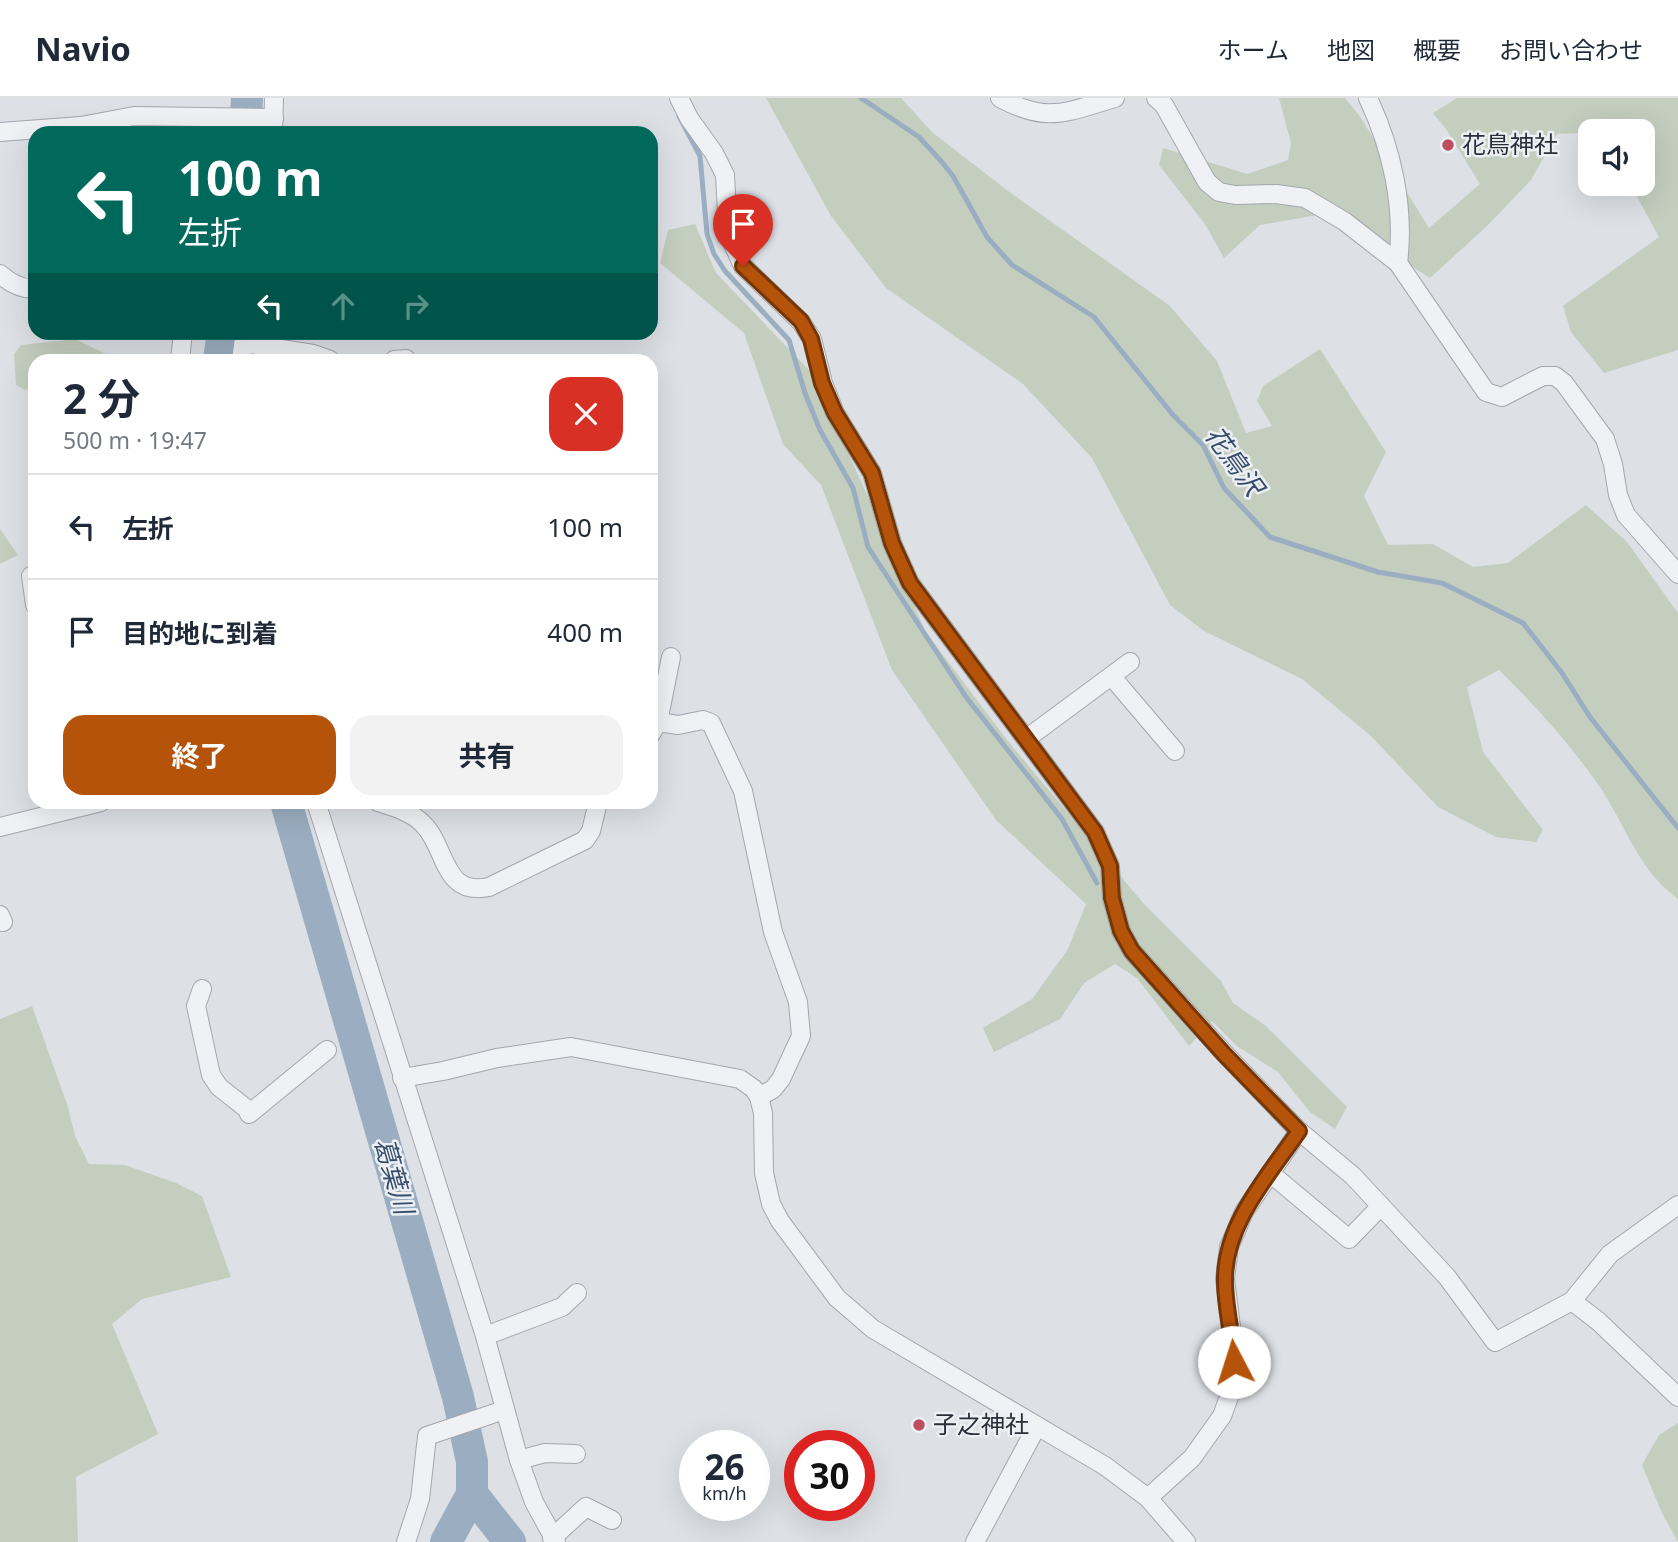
<!DOCTYPE html>
<html lang="ja">
<meta charset="utf-8">
<style>
:root{--surface:#fff;--page:#f2f2f3;--text:#1f2937;--muted:#747a83;--line:#e0e1e3;--accent:#b45309}
body{margin:0;font-family:"Noto Sans","Noto Sans JP",sans-serif;background:var(--page);color:var(--text);height:100vh;display:flex;flex-direction:column;font-size:26px;white-space:nowrap}
*{box-sizing:border-box;margin:0}
p{font-size:23px;color:var(--muted)}
.icon{flex:none;width:38px;height:38px;fill:none;stroke:currentColor;stroke-width:2;stroke-linecap:round;stroke-linejoin:round}
.map{position:relative;flex:1;overflow:hidden}
.details{position:absolute;left:28px;top:256px;width:630px;height:455px;display:flex;flex-direction:column;background:var(--surface);border-radius:21px;box-shadow:0 7px 28px #0002}
.details>*{flex:none}
.top-card{position:absolute;left:28px;top:28px;width:630px;height:214px;border-radius:21px;box-shadow:0 7px 28px #0002;background:#00695c;color:#fff;overflow:hidden}
.buttons{position:absolute;left:1578px;top:21px;display:grid;gap:14px}
.buttons a{display:grid;place-items:center;width:77px;height:77px;border-radius:14px;background:var(--surface);box-shadow:0 7px 28px #0002;font-size:35px}
.speed{position:absolute;left:679px;top:1332px;display:flex;gap:14px;font-size:35px;font-weight:700;text-align:center}
.speed>*{display:grid;place-content:center;width:91px;height:91px;border-radius:50%;background:var(--surface);box-shadow:0 7px 28px #0002;line-height:1}
.speed small{font-size:18px;font-weight:400}
.speed .limit{border:10px solid #d22;background:#fff;color:#111}
.pin{position:absolute;display:grid;place-items:center;width:60px;height:60px;color:#fff;margin:-72px -30px;border-radius:50% 50% 50% 0;rotate:-45deg;box-shadow:0 0 7px #0007}
.pin .icon{rotate:45deg}
.me{position:absolute;width:77px;margin:-38px;rotate:355deg;stroke-linejoin:round;filter:drop-shadow(0 0 5px #0008)}
.turn{display:flex;align-items:center;gap:24px;height:147px;padding:0 35px;font-size:32px}
.turn .icon{width:91px;height:91px;stroke-width:2.5}
.turn b{display:block;font-size:49px;line-height:60px}
.lanes{display:flex;align-items:center;height:66px;padding:0 35px;background:#0003;justify-content:center;gap:35px;direction:ltr}
.lanes .off{opacity:.35}
.round{display:grid;place-items:center;flex:none;width:74px;height:74px;border-radius:21px;background:var(--page)}
.headline{display:flex;align-items:center;justify-content:space-between;height:119px;padding:0 35px}
h1{font-size:42px;font-weight:700;line-height:52px}
.action{display:flex;gap:14px;margin-top:auto;padding:14px 35px}
.action a{flex:1;height:80px;border-radius:21px;background:var(--accent);color:#fff;font-size:28px;font-weight:700;line-height:80px;text-align:center}
.action a+a{background:var(--page);color:var(--text)}
ul{padding:0;list-style:none}
li{display:flex;align-items:center;gap:21px;height:105px;padding:0 35px;border-top:2px solid var(--line)}
li div{flex:1}
li b{display:block;font-size:26px}
li em{font-style:normal}
header{display:flex;align-items:center;gap:42px;box-sizing:border-box;height:98px;padding:0 35px;background:var(--surface);border-bottom:2px solid var(--line)}
header strong{font-size:33px}
nav{display:flex;gap:38px;margin-inline-start:auto;font-size:24px}
.map>svg:first-child{display:block}
</style>
<header>
<strong>Navio</strong>
<nav><a>ホーム</a><a>地図</a><a>概要</a><a>お問い合わせ</a></nav>
</header>
<div class="map">
<svg width="1678" height="1444" viewBox="0 0 1678 1444">
<rect width="100%" height="100%" fill="#dde0e5"/>
<g fill="#c3cebf">
<path d="M766 0H901L932 34 1008 93 1170 208 1217 263 1246 335 1272 328 1257 303 1263 288 1320 251 1386 354 1364 398 1388 447 1433 446 1473 469 1508 465 1586 407 1627 444 1678 515V801C1635 769 1625 723 1595 682 1567 643 1533 605 1499 572L1467 589 1483 654 1543 732 1536 744 1496 739 1438 709 1371 638 1302 581 1204 533 1170 507 1092 360 1023 286 886 190 831 118Z"/>
<polygon points="1279,0 1345,0 1359,17 1429,130 1480,86 1446,31 1433,15 1457,0 1678,0 1678,252 1604,275 1571,234 1563,208 1659,139 1630,86 1643,86 1643,33 1591,33 1591,40 1581,35 1557,36 1531,82 1487,128 1430,180 1329,115 1260,127 1224,160 1205,126 1159,67 1163,50 1247,76 1288,62 1291,45"/>
<polygon points="695,126 716,175 810,273 861,383 925,533 1007,642 1144,806 1221,883 1233,905 1266,928 1347,1009 1335,1031 1310,1014 1278,974 1237,948 1212,923 1189,948 1137,880 1115,866 1084,885 1060,921 994,954 983,930 1032,901 1067,853 1086,806 996,722 892,572 821,387 783,346 744,235 660,165 668,132"/>
<polygon points="75,241 106,256 155,262 35,262 35,289 25,292 16,287 14,256 21,247"/>
<polygon points="0,431 18,457 0,466"/>
<polygon points="32,908 68,1009 75,1038 89,1066 125,1067 176,1085 202,1098 231,1179 142,1201 112,1226 158,1336 76,1379 78,1444 0,1444 0,921"/>
<polygon points="1678,1325 1678,1444 1662,1415 1642,1367 1659,1337"/>
</g>
<g fill="none" stroke-linecap="round" stroke-linejoin="round">
<g stroke="#9baec1" stroke-width="5">
<polyline points="861,0 919,39 941,63 953,78 987,139 1012,167 1094,219 1173,317 1203,347 1224,390 1270,439 1378,474 1442,485 1523,525 1562,575 1590,619 1678,730"/>
<polyline points="679,18 700,58 707,136 714,156 725,173 789,242 805,295 820,332 853,390 868,449 966,599 1062,721 1097,785"/>
</g>
<g stroke="#9baec1" stroke-width="32">
<polyline points="245,35 247,0"/>
<polyline points="219,262 223,234"/>
<polyline points="286,704 458,1299 472,1364 472,1396 510,1444"/>
<polyline points="446,1444 472,1396"/>
</g>
<g stroke="#a3a7ae" stroke-width="20">
<g id="minor">
<polyline points="679,0 689,20 714,55 725,77 728,135 743,168 801,224 812,241 823,285 835,315 872,375 892,445 910,485 1095,734 1110,768 1112,800 1121,833 1132,853 1225,956 1299,1033 1353,1078 1381,1108 1447,1179 1495,1244 1572,1203 1598,1223 1678,1299"/>
<path d="M1000 0C1048 26 1066 14 1115 0"/>
<polyline points="1156,0 1164,7 1207,84 1219,94 1235,97 1276,96 1305,100 1344,123 1398,165 1486,294 1502,299 1543,278 1555,278 1564,285 1605,341 1613,366 1618,397 1626,417 1678,476"/>
<path d="M1368 0C1392 51 1405 109 1398 165"/>
<polyline points="0,34 81,28 134,18 274,20"/>
<polyline points="273,35 274,0"/>
<path d="M0 176C10 185 21 192 35 190"/>
<polyline points="244,245 313,256 330,262"/>
<polyline points="180,262 183,234"/>
<polyline points="241,262 245,234"/>
<polyline points="394,262 406,261"/>
<polyline points="31,478 35,507"/>
<polyline points="1112,579 1175,653"/>
<polyline points="658,624 678,627 703,622 711,625 743,693 773,834 798,904 801,938 781,981 773,991 759,999"/>
<polyline points="651,636 658,624 671,559"/>
<polyline points="1026,641 1130,564"/>
<polyline points="316,704 485,1238 519,1362 534,1404 556,1444"/>
<path d="M378 704C393 709 412 714 423 726 447 749 442 799 489 789L585 742 591 733 598 704"/>
<polyline points="0,729 101,704"/>
<polyline points="0,817 3,824"/>
<polyline points="202,891 196,908 211,977 219,989 247,1011 249,1016 327,952"/>
<polyline points="402,980 443,973 497,960 571,949 740,981 754,991 759,999 763,1015 764,1075 771,1106 780,1123 837,1200 873,1231 1105,1368 1148,1400 1186,1444"/>
<polyline points="1270,1075 1349,1141 1381,1108"/>
<polyline points="1572,1203 1610,1156 1678,1107"/>
<polyline points="485,1238 562,1209 577,1195"/>
<polyline points="519,1362 545,1355 576,1356"/>
<polyline points="1148,1400 1192,1360 1222,1318 1235,1283 1233,1245 1225,1181 1229,1149 1244,1114 1299,1033"/>
<polyline points="552,1440 586,1409 612,1422"/>
<polyline points="406,1444 420,1401 427,1338 504,1312"/>
<polyline points="975,1444 1037,1328"/>
</g>
</g>
<use href="#minor" stroke="#eff1f4" stroke-width="18"/>
</g>
<g fill="none" stroke-linecap="round" stroke-linejoin="round">
<g stroke="#753606" stroke-width="18">
<path id="route" d="M743 168 801 223 811 241 822 285 835 315 872 375 892 445 910 485 1095 734 1110 768 1112 800 1121 833 1132 853 1224 956 1299 1033C1269 1077 1224 1126 1225 1183 1225 1210 1233 1237 1234 1264"/>
</g>
<use href="#route" stroke="#b45309" stroke-width="12"/>
</g>
<g fill="#be4e5f" stroke="#eceff3" stroke-width="2.5">
<circle cx="1448" cy="47" r="7"/>
<circle cx="919" cy="1327" r="7"/>
</g>
<g text-anchor="middle" stroke-width="5" stroke-linejoin="round" paint-order="stroke">
<g font-size="24" fill="#282f3a" stroke="#eceff3" text-anchor="start">
<text x="1462" y="55">花鳥神社</text>
<text x="933" y="1335">子之神社</text>
</g>
<g font-size="26" font-style="italic" fill="#374d69" stroke="#eceff3">
<text transform="translate(1234 363) rotate(54)" y="9">花鳥沢</text>
<text transform="translate(394 1078) rotate(74)" y="9">葛葉川</text>
</g>
</g>
</svg>
<div class="buttons">
<a><svg class="icon" aria-label="sound" viewBox="0 0 24 24"><path d="M4 9h4l5-4v14l-5-4H4zM17 9q2 3 0 6"/></svg></a>
</div>
<div class="speed"><div>26<small>km/h</small></div><div class="limit">30</div></div>
<div class="pin" style="left:743px;top:168px;background:#d93025"><svg class="icon" aria-label="arrive" viewBox="0 0 24 24"><path d="M6 21V4h12l-3 4 3 4H6"/></svg></div>
<svg class="me" style="left:1234px;top:1264px" viewBox="-20 -20 40 40"><circle r="19" fill="#fff"/><path d="M0-13L10 11 0 6-10 11z" fill="#b45309"/></svg>
<div class="top-card">
<div class="turn"><svg class="icon" aria-label="left" viewBox="0 0 24 24"><path d="M17 20v-9H6M10 6l-5 5 5 5"/></svg><div><b>100 m</b>左折</div></div>
<div class="lanes"><svg class="icon" aria-label="left" viewBox="0 0 24 24"><path d="M17 20v-9H6M10 6l-5 5 5 5"/></svg><svg class="icon off" aria-label="ahead" viewBox="0 0 24 24"><path d="M12 20V5M6 11l6-6 6 6"/></svg><svg class="icon off" aria-label="right" viewBox="0 0 24 24"><path d="M7 20v-9h11M14 6l5 5-5 5"/></svg></div>
</div>
<section class="details">
<div class="headline"><div><h1>2 分</h1><p>500 m · 19:47</p></div><a class="round" style="background:#d93025;color:#fff"><svg class="icon" aria-label="close" viewBox="0 0 24 24"><path d="M6 6l12 12M18 6L6 18"/></svg></a></div>
<ul>
<li><svg class="icon" aria-label="left" viewBox="0 0 24 24"><path d="M17 20v-9H6M10 6l-5 5 5 5"/></svg><div><b>左折</b></div><em>100 m</em></li>
<li><svg class="icon" aria-label="arrive" viewBox="0 0 24 24"><path d="M6 21V4h12l-3 4 3 4H6"/></svg><div><b>目的地に到着</b></div><em>400 m</em></li>
</ul>
<div class="action"><a>終了</a><a>共有</a></div>
</section>
</div>
